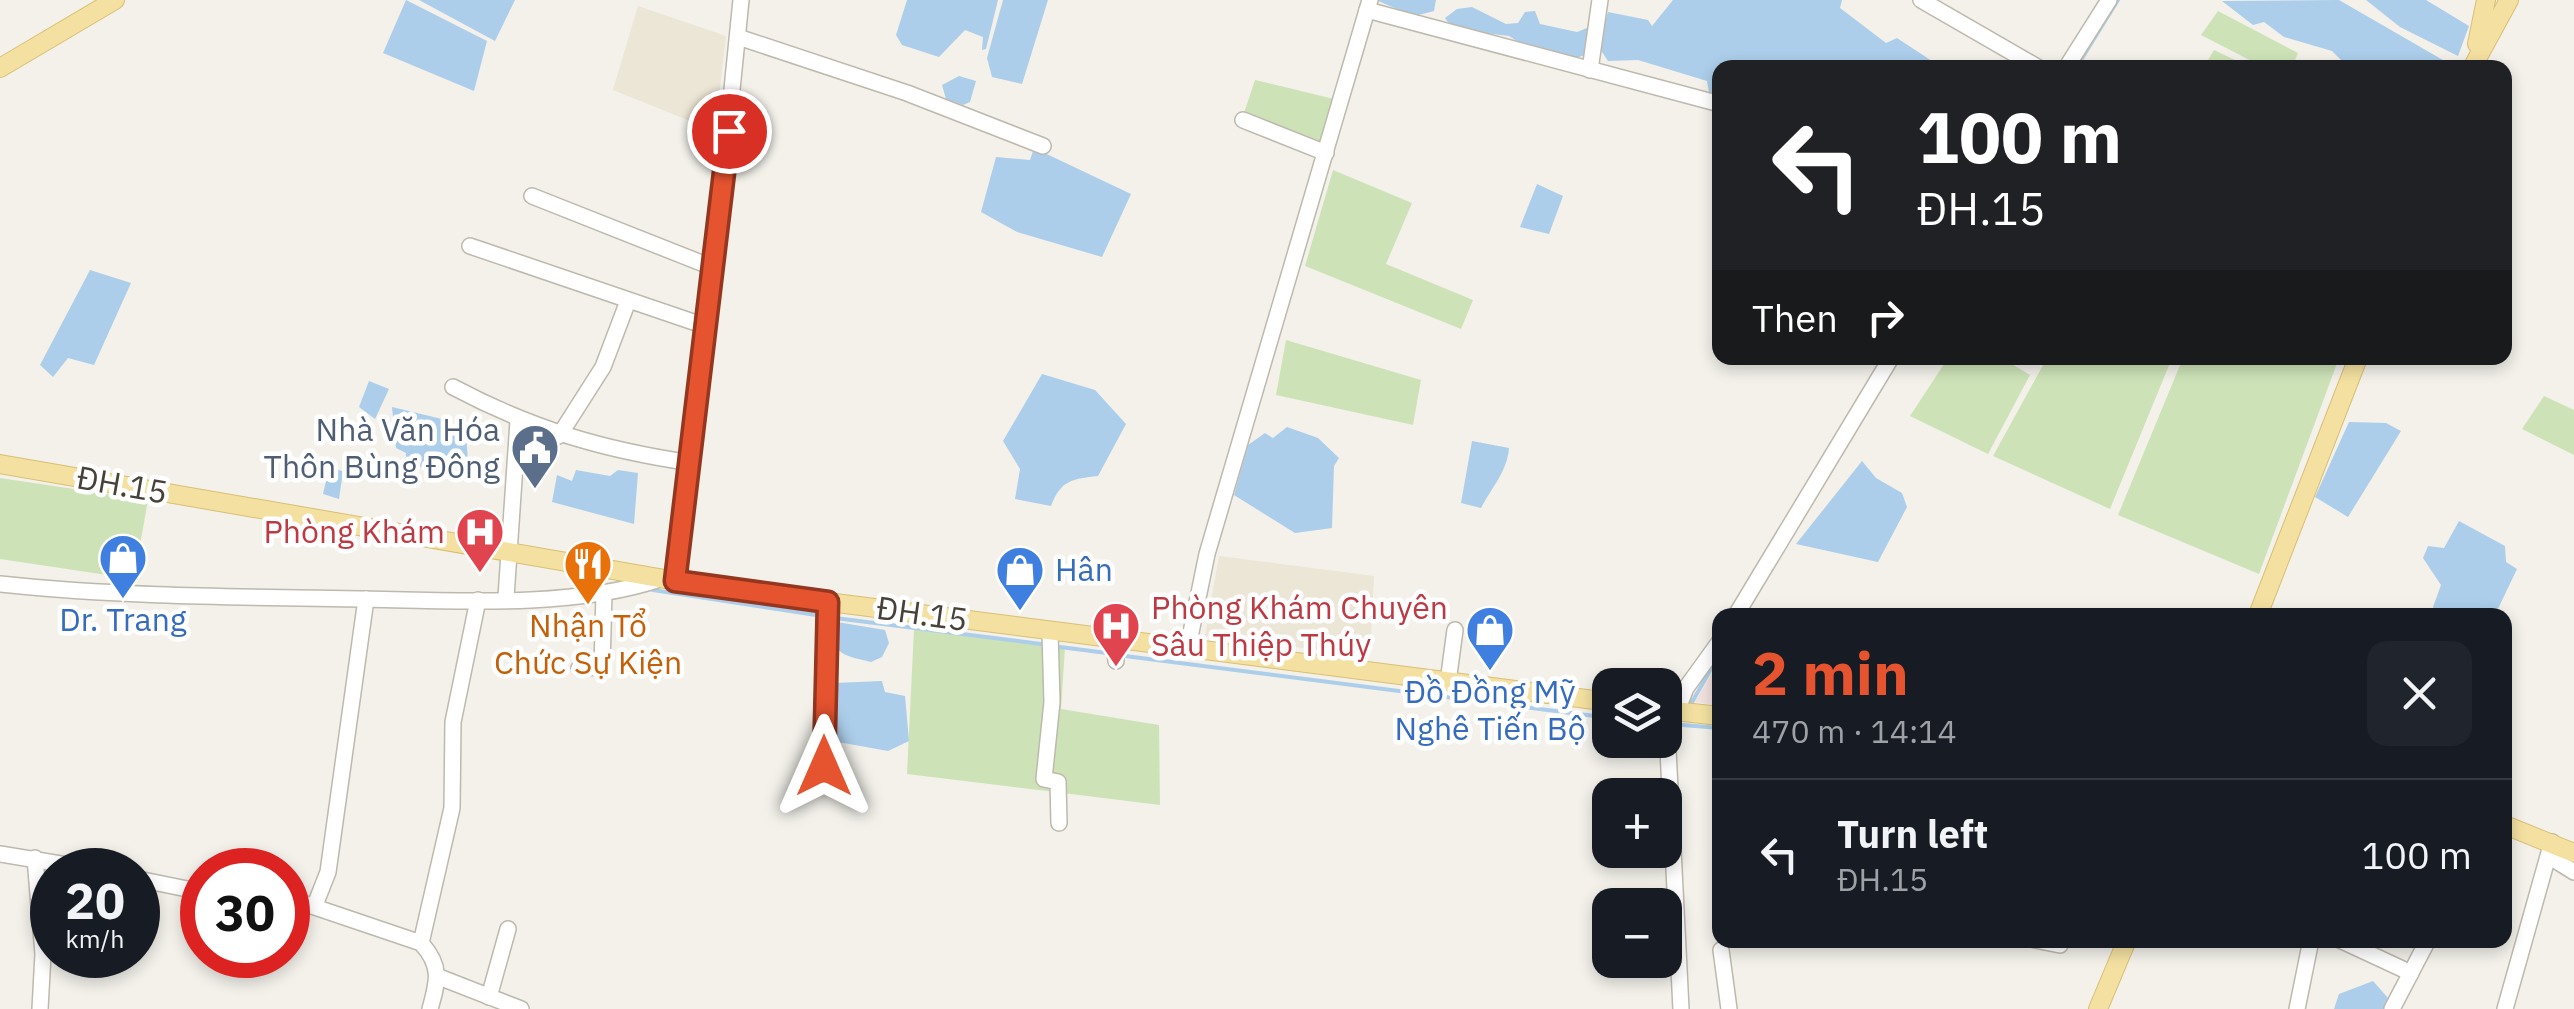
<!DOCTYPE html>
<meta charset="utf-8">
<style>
:root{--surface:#171b24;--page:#20242c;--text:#f1f3f6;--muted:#9ea1a6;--line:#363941;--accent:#e5532f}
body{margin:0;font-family:"IBM Plex Sans",sans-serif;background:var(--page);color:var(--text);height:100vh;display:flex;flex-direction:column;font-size:38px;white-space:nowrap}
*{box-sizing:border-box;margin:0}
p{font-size:32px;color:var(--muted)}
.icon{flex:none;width:55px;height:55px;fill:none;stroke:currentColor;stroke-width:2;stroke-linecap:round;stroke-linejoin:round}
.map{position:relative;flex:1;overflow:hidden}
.drawer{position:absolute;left:1712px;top:608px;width:800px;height:340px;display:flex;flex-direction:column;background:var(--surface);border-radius:20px;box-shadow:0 5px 15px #0003}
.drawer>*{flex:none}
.banner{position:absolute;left:1712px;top:60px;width:800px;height:305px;border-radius:20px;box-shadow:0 5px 15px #0003;background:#202124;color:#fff;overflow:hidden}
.fabs{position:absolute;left:1592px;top:668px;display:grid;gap:20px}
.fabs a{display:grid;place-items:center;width:90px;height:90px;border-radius:20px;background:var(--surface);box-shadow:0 5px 15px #0003;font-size:50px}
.speed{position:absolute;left:30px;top:848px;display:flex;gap:20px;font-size:50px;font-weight:700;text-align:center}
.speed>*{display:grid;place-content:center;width:130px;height:130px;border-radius:50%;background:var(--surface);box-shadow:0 5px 15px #0003;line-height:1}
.speed small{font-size:25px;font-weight:400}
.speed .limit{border:15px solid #d22;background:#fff;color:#111}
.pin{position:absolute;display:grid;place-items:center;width:85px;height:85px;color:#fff;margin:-42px;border:5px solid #fff;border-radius:50%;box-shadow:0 2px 10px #0007}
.me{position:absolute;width:110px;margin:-55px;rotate:0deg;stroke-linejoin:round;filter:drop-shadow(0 0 8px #0008)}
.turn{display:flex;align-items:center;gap:35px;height:210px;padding:0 40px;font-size:45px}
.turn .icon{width:130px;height:130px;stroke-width:2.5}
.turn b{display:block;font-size:70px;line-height:85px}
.then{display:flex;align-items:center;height:95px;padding:0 40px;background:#0003;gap:20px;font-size:38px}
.round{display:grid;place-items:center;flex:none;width:105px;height:105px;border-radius:20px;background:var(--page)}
.head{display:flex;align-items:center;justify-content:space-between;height:170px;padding:0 40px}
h1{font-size:60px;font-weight:700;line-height:75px;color:var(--accent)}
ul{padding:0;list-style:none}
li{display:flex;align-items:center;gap:30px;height:150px;padding:0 40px;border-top:2px solid var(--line)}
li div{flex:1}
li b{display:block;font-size:38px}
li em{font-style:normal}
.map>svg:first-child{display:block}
</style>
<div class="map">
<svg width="2574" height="1009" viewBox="0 0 2574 1009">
<rect width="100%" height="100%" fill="#f3f1ea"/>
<g fill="#ebe6d5">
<polygon points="638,6 726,36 715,131 613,90"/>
<polygon points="1219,556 1374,576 1370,656 1205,636"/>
</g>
<polygon fill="#f2e2df" points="1720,660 1720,706 1695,702"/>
<g fill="#cde3b7">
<polygon points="2218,11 2298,53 2292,67 2263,67 2201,35"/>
<polygon points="2214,50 2250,67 2204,67"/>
<polygon points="1255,80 1334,99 1318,148 1243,116"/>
<polygon points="1333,170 1412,203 1386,264 1473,300 1461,329 1305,266"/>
<polygon points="1286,340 1421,380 1413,425 1276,395"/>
<polygon points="1948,358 2002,358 2030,375 1988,454 1910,416"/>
<polygon points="2047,358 2172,358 2110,509 1993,456"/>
<polygon points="2183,358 2339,358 2259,574 2118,515"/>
<polygon points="2544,396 2574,410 2574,455 2522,429"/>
<polygon points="0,478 148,500 134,579 0,559"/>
<polygon points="914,629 1065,647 1061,709 1159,725 1160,805 907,774"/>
</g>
<g fill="#acceea">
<polygon points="406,0 487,41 474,91 383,53"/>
<polygon points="419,0 515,0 495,41"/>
<polygon points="907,0 998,0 986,49 982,50 983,37 965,30 939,57 902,45 896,35"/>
<polygon points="1003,0 1048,0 1022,84 992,77 987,58"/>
<polygon points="1376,0 1436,0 1434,11 1407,18 1406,13"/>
<polygon points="1673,0 1842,0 1840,8 1886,43 1897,38 1941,67 1720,68 1720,94 1709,92 1707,81 1638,60 1608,61 1598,46 1608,12 1648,20 1652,26"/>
<polygon points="2339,0 2455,67 2348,67 2332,51 2284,37 2264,22 2253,25 2222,1"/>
<polygon points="2366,0 2426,0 2469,26 2458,56 2400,27"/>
<polygon points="1472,7 1506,24 1518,23 1525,12 1535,11 1540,24 1577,32 1592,26 1585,55 1576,58 1529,44 1526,47 1509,36 1453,29 1445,18 1457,9"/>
<polygon points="959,76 976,81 970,102 963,105 946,99 942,85"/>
<polygon points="1034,148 1131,194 1102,257 1017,232 981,212 996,157 1030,160"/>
<polygon points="1537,184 1563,196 1549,234 1520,227"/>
<polygon points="90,270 131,283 94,365 68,358 53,377 40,365"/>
<path d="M1042 374 1095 390 1126 424 1098 476C1072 479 1061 480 1051 506L1015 499 1020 469 1003 441Z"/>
<polygon points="369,381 389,389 375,419 359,407"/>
<polygon points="392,407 446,420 466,434 469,474 405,465 406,453 396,448"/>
<polygon points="2349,422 2386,423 2401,431 2348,517 2315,497"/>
<polygon points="1287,427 1318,438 1339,458 1334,466 1332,528 1295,533 1234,495 1248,445 1265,433 1273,438"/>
<path d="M1472 441 1509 448C1507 472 1492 487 1481 508L1461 503Z"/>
<polygon points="1862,461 1876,478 1902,493 1907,507 1878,562 1796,544"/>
<polygon points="329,468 343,471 339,499 323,494"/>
<polygon points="576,470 610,476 618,470 638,473 634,524 552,502 557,475 572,481"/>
<polygon points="2459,521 2505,546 2506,562 2517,569 2495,615 2436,615 2433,607 2441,585 2423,558 2428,546 2444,548"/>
<path d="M831 621 885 630 889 643 882 657 871 662C838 654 835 655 831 621Z"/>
<polygon points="882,681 885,692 905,696 909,741 888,751 827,740 834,683"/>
<polygon points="2373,981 2388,998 2383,1009 2334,1009 2339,994"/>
</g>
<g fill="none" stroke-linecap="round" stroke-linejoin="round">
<g stroke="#acceea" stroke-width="4">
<polyline points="2076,68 2118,0"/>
<polyline points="653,590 816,615"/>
<polyline points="835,618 1041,644"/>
<polyline points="1060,647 1107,653"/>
<polyline points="1125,656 1610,718"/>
<polyline points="1691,704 1720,653"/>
<polyline points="1670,724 1720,728"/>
</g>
<g stroke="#beb9ad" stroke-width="18">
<g id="minor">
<polyline points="1921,0 2039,68"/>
<polyline points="1367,10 1720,104"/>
<polyline points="738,37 907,93 1043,146"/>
<polyline points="2066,68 2109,0"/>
<polyline points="1590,70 1600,0"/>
<polyline points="1243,120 1326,153"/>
<polyline points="532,196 714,268"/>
<polyline points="470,246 708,327"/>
<path d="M453 387C532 429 603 450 692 463"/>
<polyline points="559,436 603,367 628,301"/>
<polyline points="675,581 708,327 741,0"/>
<path d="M0 584C121 597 243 597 365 599 454 601 576 608 660 579"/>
<polyline points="506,597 518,421"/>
<polyline points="1736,615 1891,358"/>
<polyline points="1050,632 1052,702 1044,779 1058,782 1059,823"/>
<polyline points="1114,639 1116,661"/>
<polyline points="1188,647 1207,554 1370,0"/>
<polyline points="1280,660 1284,645"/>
<polyline points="579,668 602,667 604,593"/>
<polyline points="1448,682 1455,630"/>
<polyline points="1666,710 1681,1009"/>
<polyline points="1677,711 1686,688 1720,641"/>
<polyline points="824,765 828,602"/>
<polyline points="0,854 97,870"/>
<polyline points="2550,857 2574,872"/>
<polyline points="35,858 43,954 40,1009"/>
<polyline points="138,879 202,892"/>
<path d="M288 898 421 943C442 966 438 981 430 1009"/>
<polyline points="315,905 328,872 366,599"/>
<polyline points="2035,940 2060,945 2062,940"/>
<polyline points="2340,940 2411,973"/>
<polyline points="421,943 452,808 453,722 478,600"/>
<polyline points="1721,950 1729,1009"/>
<polyline points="439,977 521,1009"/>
<polyline points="489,997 508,929"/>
<polyline points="2297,1009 2311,940"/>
<polyline points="2392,1009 2428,940"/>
<polyline points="2505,1009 2552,842"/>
</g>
</g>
<g stroke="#d8bf73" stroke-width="20">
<g id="major">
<polyline points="2477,44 2486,0"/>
<polyline points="0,68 115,0"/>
<polyline points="2472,68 2509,0"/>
<polyline points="0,464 711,587 1610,702"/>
<polyline points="2258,615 2358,358"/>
<polyline points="1665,710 1720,716"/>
<polyline points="2505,825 2574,853"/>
<polyline points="2098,1009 2127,940"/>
</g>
</g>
<use href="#minor" stroke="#fff" stroke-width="15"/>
<use href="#major" stroke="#f4e1a1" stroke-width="18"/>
</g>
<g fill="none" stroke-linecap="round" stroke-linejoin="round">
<g stroke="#95361f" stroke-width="25">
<polyline id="route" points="729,131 675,581 828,602 824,766"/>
</g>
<use href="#route" stroke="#e5532f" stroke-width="18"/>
</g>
<defs>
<g id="civic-pin" transform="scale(2.5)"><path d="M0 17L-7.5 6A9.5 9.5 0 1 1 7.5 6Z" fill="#5c6f8a" stroke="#fff"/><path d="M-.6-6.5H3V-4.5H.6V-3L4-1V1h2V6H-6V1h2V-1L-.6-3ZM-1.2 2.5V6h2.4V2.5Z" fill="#fff"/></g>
<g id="hospital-pin" transform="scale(2.5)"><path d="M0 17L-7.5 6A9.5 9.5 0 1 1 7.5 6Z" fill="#e0444e" stroke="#fff"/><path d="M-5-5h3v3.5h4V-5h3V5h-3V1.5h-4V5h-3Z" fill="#fff"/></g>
<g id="shop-pin" transform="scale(2.5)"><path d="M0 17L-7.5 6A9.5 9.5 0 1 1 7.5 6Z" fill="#3f7fe0" stroke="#fff"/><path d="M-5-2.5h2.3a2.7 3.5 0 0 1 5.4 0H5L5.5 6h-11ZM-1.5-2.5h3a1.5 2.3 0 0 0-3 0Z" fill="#fff"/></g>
<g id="restaurant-pin" transform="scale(2.5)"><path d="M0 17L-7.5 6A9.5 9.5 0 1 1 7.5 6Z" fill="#e8710a" stroke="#fff"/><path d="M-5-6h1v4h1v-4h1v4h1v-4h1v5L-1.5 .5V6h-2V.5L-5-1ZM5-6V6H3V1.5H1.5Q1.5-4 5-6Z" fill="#fff"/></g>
</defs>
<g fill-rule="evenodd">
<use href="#civic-pin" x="535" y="448"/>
<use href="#hospital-pin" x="480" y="532"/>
<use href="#shop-pin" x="123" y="558"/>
<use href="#restaurant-pin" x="588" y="564"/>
<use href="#shop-pin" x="1020" y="570"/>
<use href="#hospital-pin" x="1116" y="626"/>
<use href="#shop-pin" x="1490" y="630"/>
</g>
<g text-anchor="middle" stroke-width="9" stroke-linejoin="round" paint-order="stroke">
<g font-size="32" fill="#4e5e75" stroke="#fff" text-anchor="end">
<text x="500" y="441">Nhà Văn Hóa<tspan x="500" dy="37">Thôn Bùng Đông</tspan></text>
</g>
<g font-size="32" fill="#464239" stroke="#fff">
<text transform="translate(122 485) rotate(10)" y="11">ĐH.15</text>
<text transform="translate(922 614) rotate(8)" y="11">ĐH.15</text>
</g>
<g font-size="32" fill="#be3a42" stroke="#fff" text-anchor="end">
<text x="445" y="543">Phòng Khám</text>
<text x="1151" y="619" text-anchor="start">Phòng Khám Chuyên<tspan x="1151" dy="37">Sâu Thiệp Thúy</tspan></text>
</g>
<g font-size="32" fill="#366cbe" stroke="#fff">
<text x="1055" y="581" text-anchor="start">Hân</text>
<text x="123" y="631">Dr. Trang</text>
<text x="1490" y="703">Đồ Đồng Mỹ<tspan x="1490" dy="37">Nghê Tiến Bộ</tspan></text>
</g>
<g font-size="32" fill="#c56008" stroke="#fff">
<text x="588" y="637">Nhận Tổ<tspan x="588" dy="37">Chức Sự Kiện</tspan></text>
</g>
</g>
</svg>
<div class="fabs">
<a><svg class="icon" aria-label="layers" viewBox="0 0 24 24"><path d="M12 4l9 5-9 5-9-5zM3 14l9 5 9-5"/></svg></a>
<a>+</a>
<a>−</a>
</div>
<div class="speed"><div>20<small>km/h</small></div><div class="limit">30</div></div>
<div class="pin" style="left:729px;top:131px;background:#d93025"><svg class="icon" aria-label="arrive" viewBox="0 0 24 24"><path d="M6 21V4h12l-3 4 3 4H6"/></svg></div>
<svg class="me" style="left:824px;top:766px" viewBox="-20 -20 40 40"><path d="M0-17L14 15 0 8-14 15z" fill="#e5532f" stroke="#fff" stroke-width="4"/></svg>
<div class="banner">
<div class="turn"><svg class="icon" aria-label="left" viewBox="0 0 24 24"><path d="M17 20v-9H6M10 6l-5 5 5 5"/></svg><div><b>100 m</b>ĐH.15</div></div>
<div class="then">Then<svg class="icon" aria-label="right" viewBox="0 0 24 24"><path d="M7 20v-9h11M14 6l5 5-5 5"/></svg></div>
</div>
<section class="drawer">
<div class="head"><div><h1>2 min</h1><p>470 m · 14:14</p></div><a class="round"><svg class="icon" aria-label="close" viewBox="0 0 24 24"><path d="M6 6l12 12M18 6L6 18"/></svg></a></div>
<ul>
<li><svg class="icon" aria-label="left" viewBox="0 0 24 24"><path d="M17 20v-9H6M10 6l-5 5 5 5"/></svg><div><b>Turn left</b><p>ĐH.15</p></div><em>100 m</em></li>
</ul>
</section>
</div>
